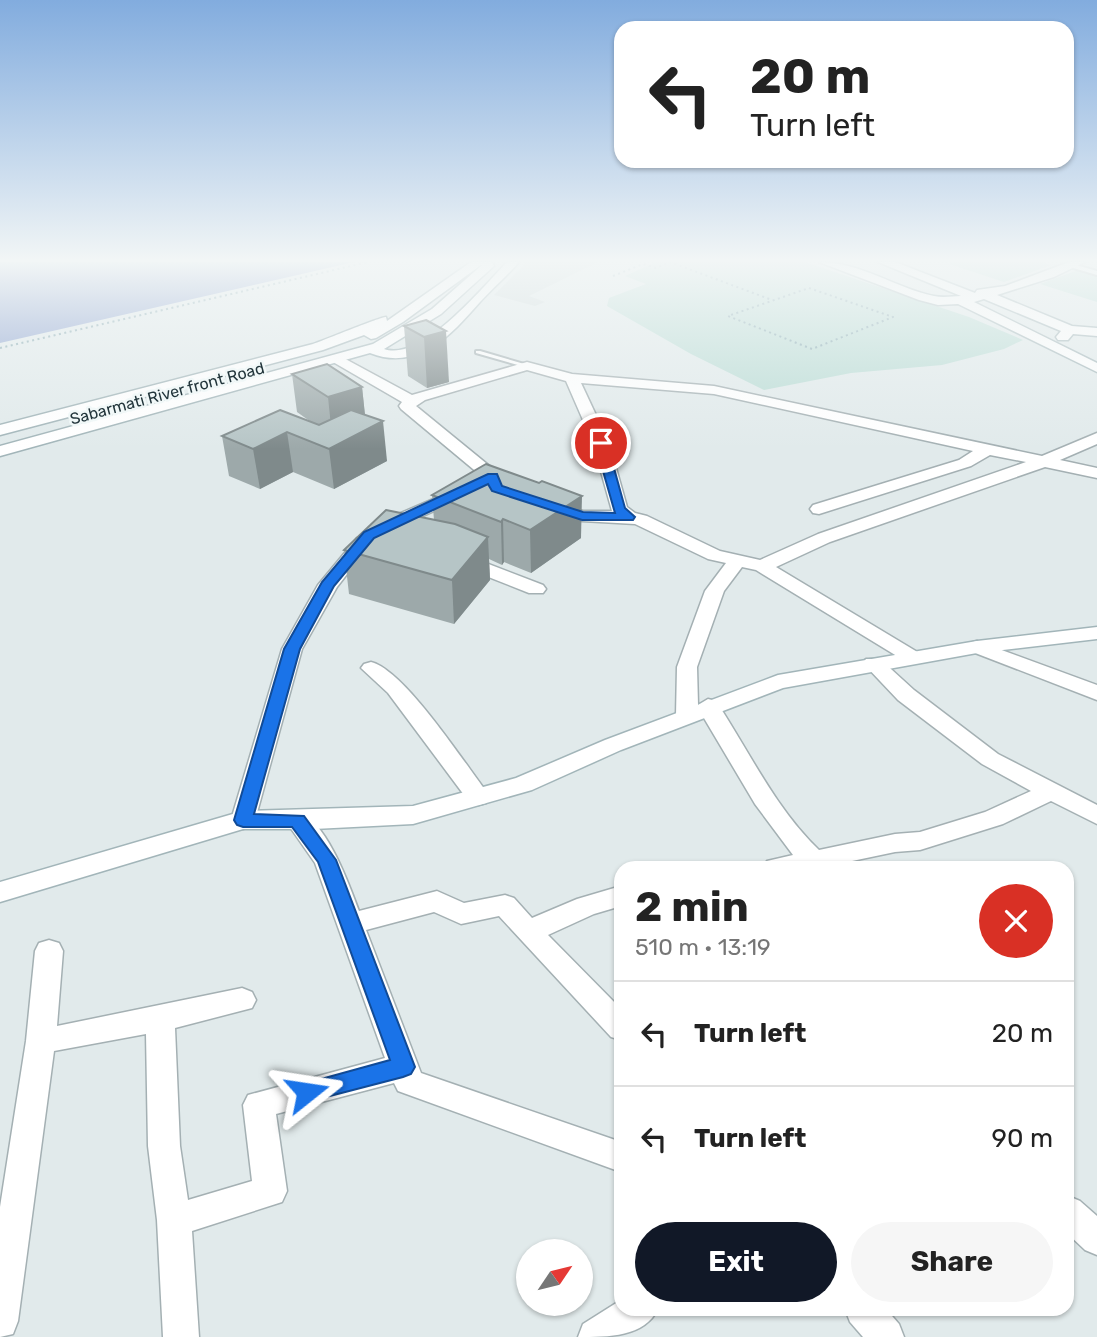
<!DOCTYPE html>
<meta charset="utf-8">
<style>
:root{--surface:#fff;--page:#f6f6f6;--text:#222;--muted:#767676;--line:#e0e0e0;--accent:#111827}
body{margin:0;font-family:Rubik,sans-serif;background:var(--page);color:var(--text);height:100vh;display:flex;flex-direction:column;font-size:26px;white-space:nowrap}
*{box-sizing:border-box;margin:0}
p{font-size:23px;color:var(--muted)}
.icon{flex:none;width:38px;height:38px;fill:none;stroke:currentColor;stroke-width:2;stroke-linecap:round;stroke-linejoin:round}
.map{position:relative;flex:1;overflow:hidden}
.details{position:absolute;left:614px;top:861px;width:460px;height:455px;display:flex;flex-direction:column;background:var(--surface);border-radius:21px;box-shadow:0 2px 5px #0004}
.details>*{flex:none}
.guide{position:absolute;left:614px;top:21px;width:460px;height:147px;border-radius:21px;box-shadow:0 2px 5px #0004;background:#fff;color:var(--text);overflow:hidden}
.needle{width:46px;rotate:55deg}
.controls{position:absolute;left:516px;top:1239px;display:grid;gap:14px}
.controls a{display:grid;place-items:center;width:77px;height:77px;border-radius:50%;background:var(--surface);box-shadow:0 2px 5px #0004;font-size:35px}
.pin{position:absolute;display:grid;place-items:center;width:60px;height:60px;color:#fff;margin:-30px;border:4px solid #fff;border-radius:50%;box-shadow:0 2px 7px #0007}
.me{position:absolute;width:77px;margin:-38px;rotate:75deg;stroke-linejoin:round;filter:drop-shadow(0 0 5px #0008)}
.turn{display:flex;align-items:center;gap:24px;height:147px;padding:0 21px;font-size:32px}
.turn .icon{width:91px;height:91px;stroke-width:2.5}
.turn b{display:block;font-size:49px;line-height:60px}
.round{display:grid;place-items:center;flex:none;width:74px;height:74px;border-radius:37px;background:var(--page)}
.head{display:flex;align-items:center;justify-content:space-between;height:119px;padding:0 21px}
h1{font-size:42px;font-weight:700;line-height:52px}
.cta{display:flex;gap:14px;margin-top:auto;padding:14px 21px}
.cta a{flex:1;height:80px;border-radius:42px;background:var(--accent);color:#fff;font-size:28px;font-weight:700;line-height:80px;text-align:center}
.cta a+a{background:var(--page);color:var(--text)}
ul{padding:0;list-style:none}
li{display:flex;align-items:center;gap:21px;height:105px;padding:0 21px;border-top:2px solid var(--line)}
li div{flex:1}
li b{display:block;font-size:26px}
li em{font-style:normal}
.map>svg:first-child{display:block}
</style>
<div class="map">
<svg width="1097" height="1337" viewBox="0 0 1097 1337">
<rect width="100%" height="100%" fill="#e1eaeb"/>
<polygon fill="#cfdadb" points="527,262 598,262 529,296 545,302 535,306 494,295"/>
<g fill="#badcd5">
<polygon points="656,262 805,262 969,317 1023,340 1004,349 942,365 851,373 764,390 691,354 607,306 609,298 646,284 625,276"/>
<polygon points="955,262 1041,262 1051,265 1004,282 949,264"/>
<polygon points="1078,270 1097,276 1097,302 1040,284"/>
</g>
<polygon fill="#8aa0cf" points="0,262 354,262 0,343"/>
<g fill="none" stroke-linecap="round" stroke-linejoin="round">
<g stroke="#a4b0b3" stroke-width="4">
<g id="lane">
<polygon points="1072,264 1097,271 1097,275 1070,267 1070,265"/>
<polygon points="476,351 480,351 531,366 525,367 476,353"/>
</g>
</g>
<g stroke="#a4b0b3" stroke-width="3">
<g id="street">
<path d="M338 355 412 395 527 362 572 374 714 386 1042 456 1097 433V444L1060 460 1097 468V478L1045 467 830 542 776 567 919 653 922 657 919 661H905L756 570 742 567 724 591 697 667 698 705 708 699 716 701C749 751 775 808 819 850L895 834 920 832 985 812 1031 791 982 764 898 700 863 663 866 659H880L914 690 998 754 1097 805V824L1051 801 1003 824 920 850 895 852 833 865V868H763L767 861 793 855 755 804 698 708 695 720H679L676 715 677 667 705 591 726 563 708 559 635 524 582 521 549 512 546 508 555 503 583 511H612L593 443 566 381 527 370 425 400 416 406 498 473 504 487 496 492 490 491 485 479 401 409 399 406 402 402 333 362 331 359ZM581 383 714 394 973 451 959 460 813 505 810 509 813 513 819 514 971 466 990 455 1026 462 818 534 760 560 720 551 647 516 635 513 627 507 609 443Z"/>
<polygon points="459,488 465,489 467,493 465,497 392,530 386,531 377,526 380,522"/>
<polygon points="363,537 372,542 337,587 302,649 255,820 252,826 243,829 234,826 231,820 282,649 318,585 357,538"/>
<polygon points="465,555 543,585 546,589 543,593 529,593 458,565 456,561"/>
<polygon points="977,641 1097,685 1097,700 970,651 967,647 970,643"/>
<path d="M371 662C404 670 463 761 486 791L490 797 486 803 478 805 470 803 388 693 361 668 364 664Z"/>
<path d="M297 811C326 820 349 884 359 911L437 891 464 903 505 895 514 898 532 918 577 899 621 886V906L594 914 548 935 621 1009V1040L611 1037 499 916 461 924 434 912 366 930 421 1073 621 1142V1172L398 1091 394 1083 276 1114 287 1191 282 1202 192 1231 199 1337H163L157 1220 148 1146 146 1034 54 1051 18 1321 13 1334 0 1337V1207L26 1041 35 951 39 943 49 940 59 943 63 951 57 1026 242 988 252 992 256 1000 252 1008 175 1028 180 1146 188 1200 252 1181 243 1105 248 1095 385 1058 315 863 285 820 288 814Z"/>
<polygon points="1068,1196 1080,1201 1097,1216 1097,1255 1085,1250 1068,1234"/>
<path d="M621 1300V1309H658C644 1337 609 1337 578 1337L583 1324Z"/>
<polygon points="845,1309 886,1309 899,1324 904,1337 863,1337 850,1322"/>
</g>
</g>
<g stroke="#a2b5b9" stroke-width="3">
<g id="secondary">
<path d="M471 262H492L494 266 441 314 384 349C422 362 482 288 507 262H519C507 276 493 288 480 302 451 335 418 372 370 353L0 456V446L373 344 432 309 482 265H481L403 322 376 338 371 339 364 335 323 350 0 435V425L313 344C325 340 380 317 386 317L387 321Z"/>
<path d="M819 262C861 262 895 288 934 296 944 298 952 296 961 296L878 262H895L975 293 977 290 1005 286 1069 262H1085L1054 277 997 295 1072 326 1097 328V336L1073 334 1068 340H1058L1056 337 1061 331 984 299 974 302 1097 363V372L958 304 938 305 919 300Z"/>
<polygon points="1097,627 1097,639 977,653 783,688 621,750 532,790 413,824 314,829 243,829 0,902 0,882 243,811 413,806 516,778 605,740 778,675 977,641"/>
</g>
</g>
<g stroke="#82a5ae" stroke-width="2" stroke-dasharray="2 3.5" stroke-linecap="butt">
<polyline points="613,276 643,264 656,268 670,262 772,300"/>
<polygon points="809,288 893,317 812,349 728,316"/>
<polyline points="0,348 368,262"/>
</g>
<use href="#lane" fill="#fff" fill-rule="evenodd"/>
<use href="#street" fill="#fff" fill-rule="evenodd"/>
<use href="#secondary" fill="#fff" fill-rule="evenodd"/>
</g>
<g fill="#9da9aa">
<polygon points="426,320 449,382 427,388 408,376 404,326"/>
<polygon points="292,374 362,387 365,415 387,461 334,489 293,472 260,489 229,476 222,436 311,422 297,412"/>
<polygon points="432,495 581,538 531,573 504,562 502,565 489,559 490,580 454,624 349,594 344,550 434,520"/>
</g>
<g fill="#7f8a8b">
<polygon points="446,331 449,382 427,388 424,337"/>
<polygon points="362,387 366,425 332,436 328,397"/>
<polygon points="383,421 387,461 334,489 329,449"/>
<polygon points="287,432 293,472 260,489 253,449"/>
<polygon points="582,496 581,538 531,573 530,530"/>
<polygon points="503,519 504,562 502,565 501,522"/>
<polygon points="488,537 490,580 454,624 452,580"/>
</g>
<g fill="#b6c5c6" stroke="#7f8a8b" stroke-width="2">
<polygon points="426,320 446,331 424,337 404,326"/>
<polygon points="327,364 362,387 328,397 292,374"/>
<polygon points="280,410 319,425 351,410 383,421 329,449 287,432 253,449 222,436"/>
<polygon points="486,464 539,483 542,481 582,496 530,530 503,519 501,522 432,495"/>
<polygon points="386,510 455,524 488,537 452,580 344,550"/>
</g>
<linearGradient id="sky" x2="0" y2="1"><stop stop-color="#82acde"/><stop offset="0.58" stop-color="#f2f6f6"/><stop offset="1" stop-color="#f2f6f6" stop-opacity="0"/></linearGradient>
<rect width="1097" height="449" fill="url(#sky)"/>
<polygon fill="#1a73e8" stroke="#114b97" stroke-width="2" points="601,440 607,443 625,508 635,517 633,520 582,520 492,491 488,484 374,538 334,586 300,649 254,814 304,816 336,860 415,1067 411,1074 403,1077 307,1102 299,1099 296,1092 299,1085 390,1060 318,862 292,827 243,827 237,825 234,820 284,649 322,582 364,532 488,474 497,474 502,486 583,512 615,513 595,443"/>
<g text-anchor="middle" stroke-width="5" stroke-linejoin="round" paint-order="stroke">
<g font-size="16" fill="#22353b" stroke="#f1f8f8">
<text transform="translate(167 393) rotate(-15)" y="6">Sabarmati River front Road</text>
</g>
</g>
</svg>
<div class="controls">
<a><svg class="needle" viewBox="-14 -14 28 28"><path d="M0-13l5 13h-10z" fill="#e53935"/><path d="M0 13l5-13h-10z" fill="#767676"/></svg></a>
</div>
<div class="pin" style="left:601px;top:443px;background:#d93025"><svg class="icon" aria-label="arrive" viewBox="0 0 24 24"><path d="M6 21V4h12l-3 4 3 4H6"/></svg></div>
<svg class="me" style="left:307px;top:1092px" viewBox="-20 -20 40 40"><path d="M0-17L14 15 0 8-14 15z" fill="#1a73e8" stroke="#fff" stroke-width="4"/></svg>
<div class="guide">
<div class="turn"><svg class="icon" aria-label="left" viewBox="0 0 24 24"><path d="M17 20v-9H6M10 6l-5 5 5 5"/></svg><div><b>20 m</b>Turn left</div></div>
</div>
<section class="details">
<div class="head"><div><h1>2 min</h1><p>510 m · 13:19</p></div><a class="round" style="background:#d93025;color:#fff"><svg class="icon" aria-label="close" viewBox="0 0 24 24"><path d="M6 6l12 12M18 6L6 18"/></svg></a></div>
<ul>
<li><svg class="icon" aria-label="left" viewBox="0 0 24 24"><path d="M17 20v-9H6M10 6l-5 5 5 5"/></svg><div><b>Turn left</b></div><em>20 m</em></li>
<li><svg class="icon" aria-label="left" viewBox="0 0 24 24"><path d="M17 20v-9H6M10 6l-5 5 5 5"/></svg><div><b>Turn left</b></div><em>90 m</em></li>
</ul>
<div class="cta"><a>Exit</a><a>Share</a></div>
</section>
</div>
